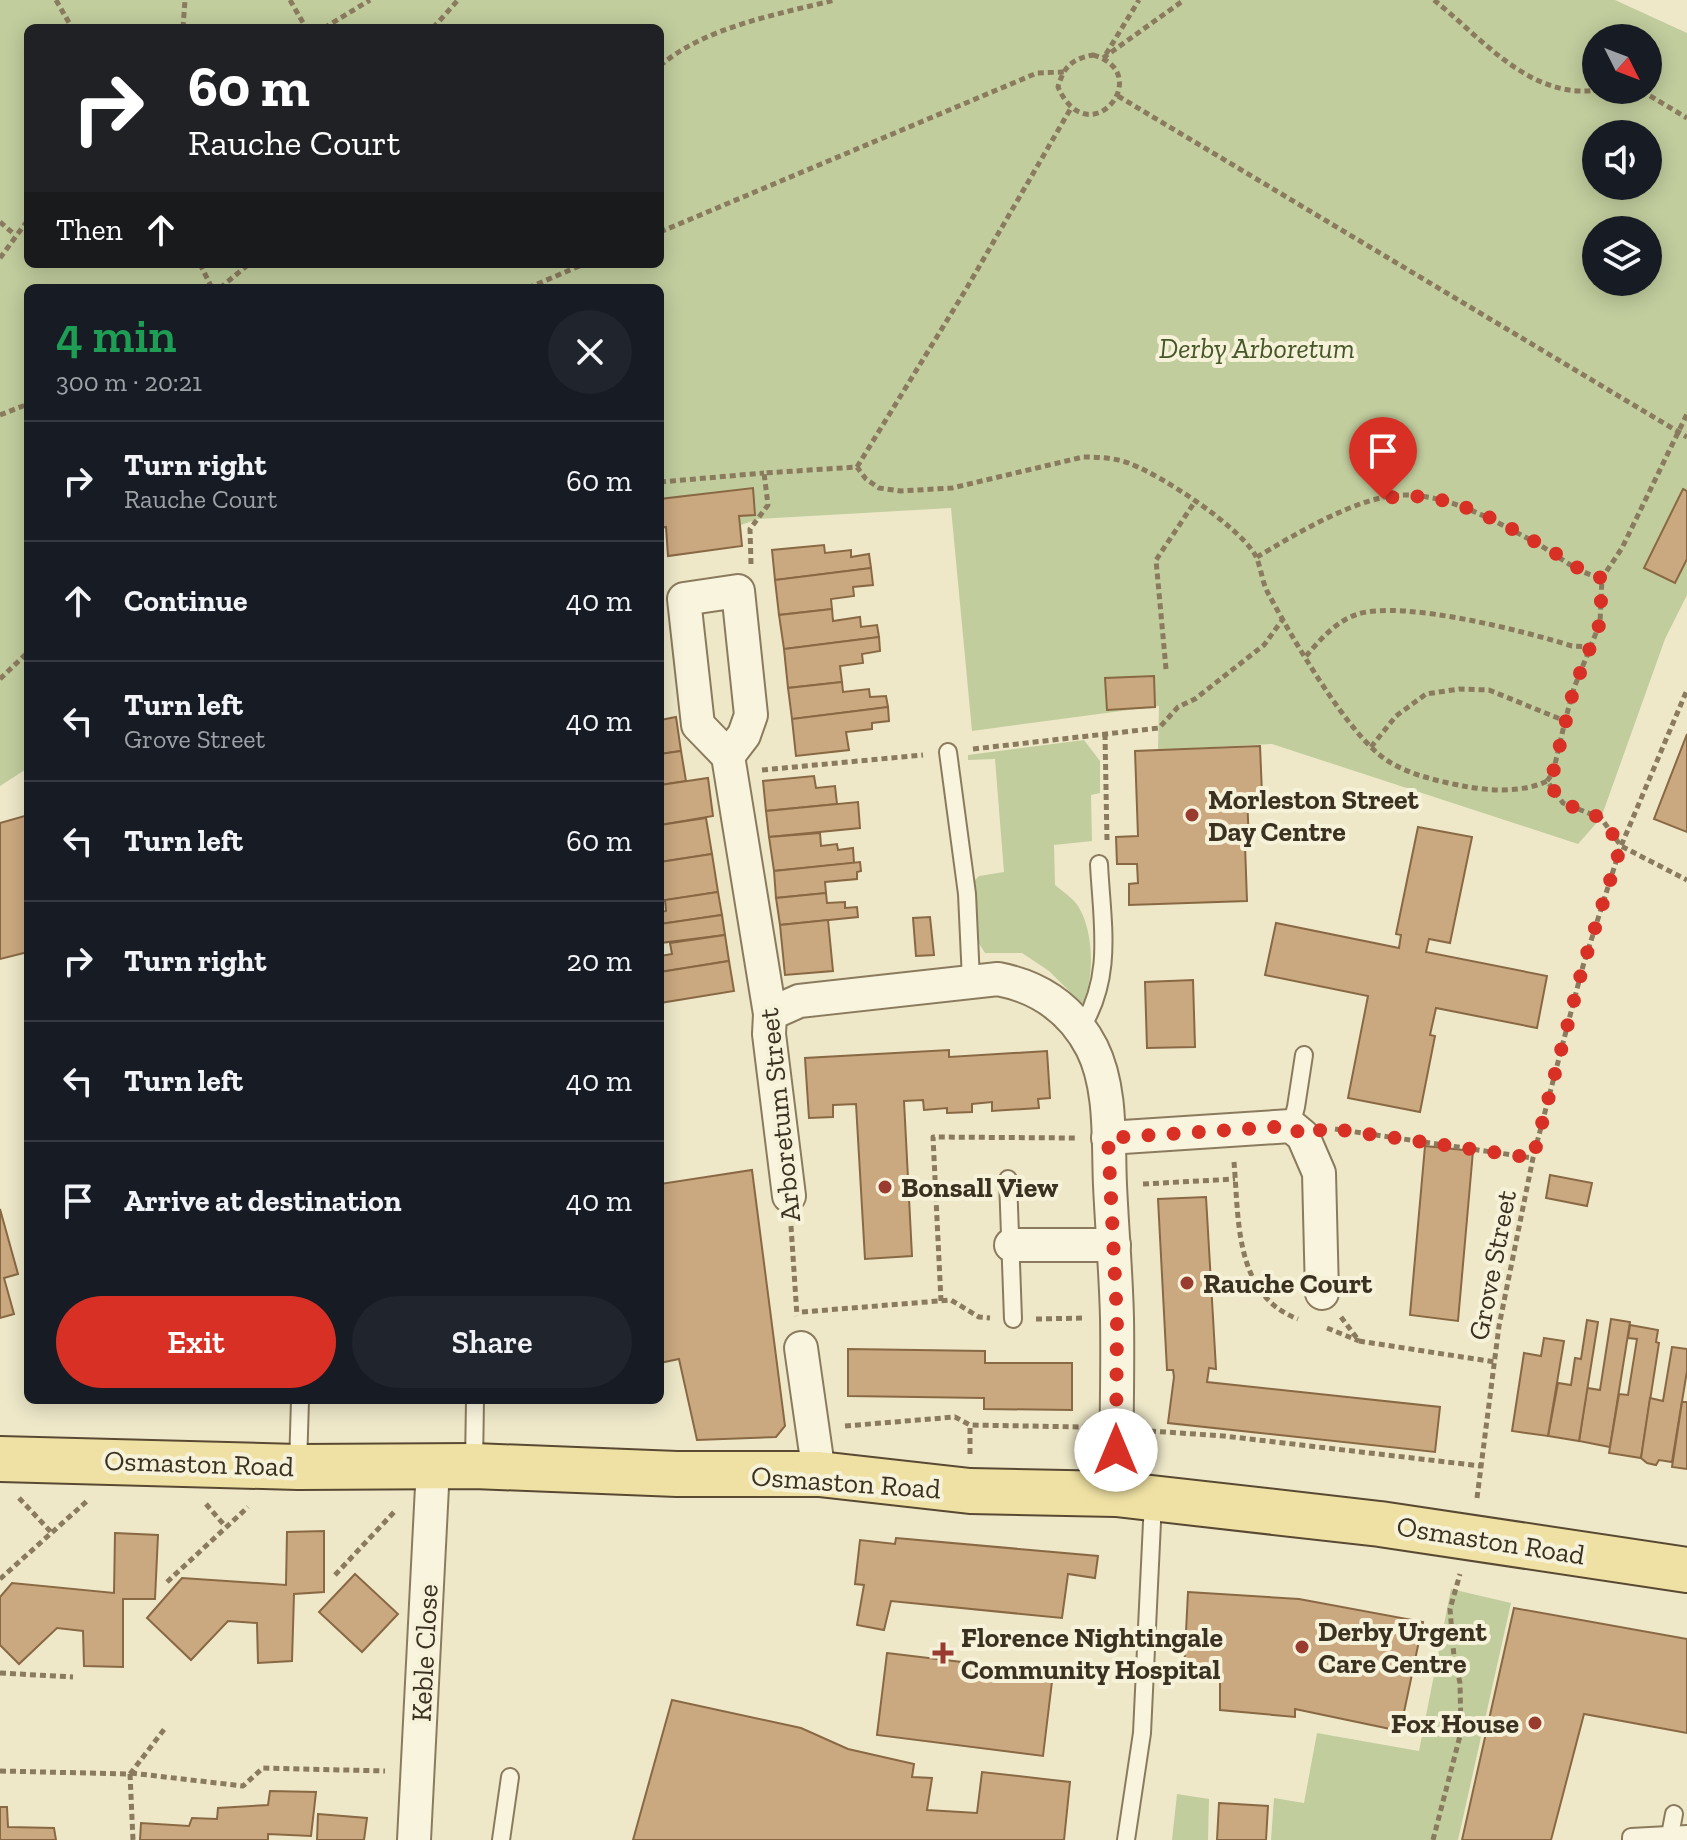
<!DOCTYPE html>
<meta charset="utf-8">
<style>
:root{--surface:#171b24;--page:#20242c;--text:#f1f3f6;--muted:#9ea1a6;--line:#363941;--accent:#d93025}
body{margin:0;font-family:"Zilla Slab",serif;background:var(--page);color:var(--text);height:100vh;display:flex;flex-direction:column;font-size:30px;white-space:nowrap}
*{box-sizing:border-box;margin:0}
p{font-size:26px;color:var(--muted)}
.icon{flex:none;width:44px;height:44px;fill:none;stroke:currentColor;stroke-width:2;stroke-linecap:round;stroke-linejoin:round}
.map{position:relative;flex:1;overflow:hidden}
.panel{position:absolute;left:24px;top:284px;width:640px;height:1120px;display:flex;flex-direction:column;background:var(--surface);border-radius:12px;box-shadow:0 4px 20px #0003}
.panel>*{flex:none}
.guide{position:absolute;left:24px;top:24px;width:640px;height:244px;border-radius:12px;box-shadow:0 4px 20px #0003;background:#202124;color:#fff;overflow:hidden}
.needle{width:52px;rotate:132deg}
.controls{position:absolute;left:1582px;top:24px;display:grid;gap:16px}
.controls a{display:grid;place-items:center;width:80px;height:80px;border-radius:50%;background:var(--surface);box-shadow:0 4px 20px #0003;font-size:40px}
.pin{position:absolute;display:grid;place-items:center;width:68px;height:68px;color:#fff;margin:-82px -34px;border-radius:50% 50% 50% 0;rotate:-45deg;box-shadow:0 0 8px #0007}
.pin .icon{rotate:45deg}
.me{position:absolute;width:88px;margin:-44px;rotate:0deg;stroke-linejoin:round;filter:drop-shadow(0 0 6px #0008)}
.turn{display:flex;align-items:center;gap:28px;height:168px;padding:0 32px;font-size:36px}
.turn .icon{width:104px;height:104px;stroke-width:2.5}
.turn b{display:block;font-size:56px;line-height:68px}
.then{display:flex;align-items:center;height:76px;padding:0 32px;background:#0003;gap:16px;font-size:30px}
.round{display:grid;place-items:center;flex:none;width:84px;height:84px;border-radius:42px;background:var(--page)}
.overview{display:flex;align-items:center;justify-content:space-between;height:136px;padding:0 32px}
h1{font-size:48px;font-weight:600;line-height:60px;color:#1e9e55}
.primary-button{display:flex;gap:16px;margin-top:auto;padding:16px 32px}
.primary-button a{flex:1;height:92px;border-radius:48px;background:var(--accent);color:#fff;font-size:32px;font-weight:600;line-height:92px;text-align:center}
.primary-button a+a{background:var(--page);color:var(--text)}
ul{padding:0;list-style:none}
li{display:flex;align-items:center;gap:24px;height:120px;padding:0 32px;border-top:2px solid var(--line)}
li div{flex:1}
li b{display:block;font-size:30px}
li em{font-style:normal}
.map>svg:first-child{display:block}
</style>
<div class="map">
<svg width="1687" height="1840" viewBox="0 0 1687 1840">
<rect width="100%" height="100%" fill="#eee8c9"/>
<g fill="#c1cd9d" fill-rule="evenodd">
<path d="M0 0H1615L1687 33V595L1665 639 1601 818 1578 844 1272 744 1158 750 1159 706 972 731 951 508 758 519 741 525 742 546 668 556 666 528H660V288H28V768L0 786ZM28 28H660V264H28ZM1596 38H1648V90H1596ZM1596 134H1648V186H1596ZM1596 230H1648V282H1596Z"/>
<path d="M1084 740 1100 761V793L1091 795 1092 841 1054 845 1055 885C1062 891 1073 898 1078 906 1094 931 1095 979 1082 1004L1049 971 1022 953H985L975 937 972 883 979 876 1004 872 995 759 968 760V755Z"/>
<polygon points="1451,1589 1511,1603 1458,1840 1271,1840 1274,1798 1304,1803 1317,1733 1419,1751"/>
<polygon points="1177,1794 1209,1799 1208,1840 1172,1840"/>
</g>
<g fill="#cba980" stroke="#896844" stroke-width="2">
<polygon points="753,488 755,515 739,516 742,546 668,556 666,527 660,528 660,499"/>
<polygon points="1683,489 1687,491 1687,559 1675,583 1644,568"/>
<polygon points="824,545 825,553 851,550 851,557 869,554 871,568 775,580 772,550"/>
<polygon points="871,568 873,585 853,587 854,596 831,599 832,609 779,615 775,580"/>
<polygon points="832,609 833,621 860,617 861,627 877,625 879,637 784,649 779,615"/>
<polygon points="879,637 880,651 862,654 863,663 840,666 842,682 788,688 784,649"/>
<polygon points="1154,676 1155,707 1107,710 1105,678"/>
<polygon points="842,682 843,692 869,689 870,697 886,696 888,707 792,719 788,688"/>
<polygon points="888,707 889,721 872,723 872,729 846,732 849,750 796,756 792,719"/>
<polygon points="676,717 681,751 660,754 660,720"/>
<polygon points="1687,734 1687,832 1654,819"/>
<polygon points="1260,746 1262,794 1247,794 1249,845 1245,845 1247,901 1129,905 1129,884 1138,883 1137,864 1117,864 1116,837 1138,836 1135,751"/>
<polygon points="681,751 686,781 660,785 660,754"/>
<polygon points="814,776 816,788 835,786 837,804 766,811 763,781"/>
<polygon points="708,778 713,816 660,825 660,785"/>
<polygon points="858,802 860,828 769,837 766,811"/>
<polygon points="28,815 28,952 0,959 0,823"/>
<polygon points="706,818 712,854 660,862 660,825"/>
<polygon points="1418,827 1472,837 1450,943 1429,939 1426,952 1547,976 1537,1028 1436,1008 1430,1035 1435,1036 1420,1112 1348,1098 1368,996 1265,975 1276,923 1399,948 1401,935 1396,934"/>
<polygon points="820,833 821,846 837,844 838,850 853,848 854,863 774,871 769,837"/>
<polygon points="712,854 718,892 660,901 660,862"/>
<polygon points="860,862 861,871 857,872 857,879 825,882 826,893 776,898 774,871"/>
<polygon points="718,892 722,915 660,924 660,912 666,911 665,900"/>
<polygon points="826,893 827,903 845,902 845,908 857,907 858,917 780,925 776,898"/>
<polygon points="722,915 725,935 660,943 660,924"/>
<polygon points="930,917 934,955 916,956 913,918"/>
<polygon points="828,920 833,971 785,975 780,925"/>
<polygon points="725,935 729,961 660,972 660,956 672,954 670,943"/>
<polygon points="729,961 734,991 660,1003 660,972"/>
<polygon points="1193,980 1195,1047 1147,1048 1145,982"/>
<polygon points="949,1050 949,1057 1047,1051 1050,1098 1038,1099 1039,1108 992,1111 992,1102 972,1104 972,1112 947,1113 947,1108 924,1110 923,1100 904,1101 912,1256 865,1259 856,1104 833,1105 833,1117 809,1118 805,1058"/>
<polygon points="1425,1146 1473,1151 1458,1321 1410,1315"/>
<polygon points="752,1170 785,1426 776,1437 697,1440 679,1359 660,1363 660,1184"/>
<polygon points="1550,1175 1592,1183 1587,1206 1546,1198"/>
<polygon points="1206,1197 1216,1369 1209,1368 1207,1382 1440,1407 1435,1452 1168,1423 1174,1377 1173,1370 1167,1370 1158,1199"/>
<polygon points="0,1209 18,1274 4,1278 14,1314 0,1318"/>
<polygon points="1611,1319 1630,1322 1610,1447 1579,1441 1587,1388 1600,1390"/>
<polygon points="1587,1320 1598,1322 1579,1441 1548,1436 1558,1383 1571,1385 1575,1358 1581,1359"/>
<polygon points="1630,1325 1658,1330 1656,1342 1659,1343 1641,1458 1609,1453 1619,1394 1628,1395 1637,1339 1628,1338"/>
<polygon points="1544,1338 1564,1341 1548,1436 1512,1431 1524,1353 1541,1356"/>
<polygon points="1672,1347 1687,1349 1687,1371 1672,1462 1659,1460 1656,1465 1647,1463 1641,1458 1650,1398 1663,1401"/>
<polygon points="848,1349 985,1351 985,1363 1072,1363 1072,1410 984,1409 984,1398 848,1396"/>
<polygon points="1682,1402 1687,1402 1687,1469 1672,1467"/>
<polygon points="324,1531 324,1592 294,1594 292,1661 258,1663 257,1623 228,1621 191,1660 147,1618 182,1578 286,1585 287,1532"/>
<polygon points="115,1533 158,1535 155,1599 123,1599 123,1667 84,1666 83,1631 57,1628 19,1664 0,1645 0,1597 12,1583 114,1593"/>
<polygon points="896,1538 1098,1556 1095,1578 1068,1574 1062,1618 891,1601 884,1630 857,1625 864,1585 855,1584 860,1540 895,1544"/>
<polygon points="355,1574 398,1614 362,1652 319,1612"/>
<polygon points="1188,1592 1299,1599 1423,1622 1400,1731 1295,1709 1295,1717 1220,1710 1220,1672 1184,1672"/>
<polygon points="1514,1608 1687,1639 1687,1733 1584,1714 1551,1840 1462,1840"/>
<polygon points="887,1653 1053,1673 1043,1756 877,1735"/>
<polygon points="672,1700 801,1728 848,1749 914,1764 912,1777 932,1778 927,1810 977,1813 982,1772 1070,1782 1064,1840 633,1840"/>
<polygon points="270,1791 316,1792 311,1836 268,1834 268,1840 140,1840 141,1823 189,1826 192,1818 217,1819 218,1808 268,1805"/>
<polygon points="1219,1803 1268,1806 1266,1840 1217,1840"/>
<polygon points="0,1807 7,1807 8,1827 54,1828 56,1840 0,1840"/>
<polygon points="318,1814 367,1818 364,1840 317,1840"/>
</g>
<g fill="none" stroke-linecap="round" stroke-linejoin="round">
<g stroke="#8b7b5e" stroke-width="20">
<g id="lane">
<polyline points="948,752 967,894 971,980"/>
<path d="M1080 1030C1114 977 1102 924 1099 864"/>
<polyline points="1291,1126 1296,1107 1304,1055"/>
<polyline points="1008,1179 1013,1319"/>
<polyline points="474,1464 475,1400"/>
<polyline points="298,1466 300,1400"/>
<polyline points="1670,1835 1674,1814"/>
<polyline points="501,1840 510,1777"/>
<polyline points="1126,1840 1142,1733 1153,1501"/>
<polyline points="1631,1840 1631,1837 1687,1834"/>
</g>
</g>
<g stroke="#8b7b5e" stroke-width="36">
<g id="street">
<polygon points="738,591 751,715 744,735 728,756 698,725 684,599"/>
<polyline points="728,756 770,1014 769,1034 789,1196"/>
<path d="M770 1014 799 1001 998 979C1039 987 1072 1009 1092 1048 1112 1088 1108 1141 1110 1185 1112 1229 1116 1274 1117 1318 1118 1377 1116 1435 1116 1494"/>
<polyline points="1108,1138 1291,1126 1303,1136 1319,1173 1322,1293"/>
<polyline points="1011,1245 1114,1245"/>
<polyline points="801,1348 819,1474"/>
<polyline points="414,1840 433,1467"/>
</g>
</g>
<g stroke="#594932" stroke-width="48">
<polyline id="primary" points="0,1459 298,1467 474,1466 677,1474 819,1474 970,1491 1116,1494 1380,1524 1687,1570"/>
</g>
<g stroke="#8b7b5e" stroke-width="5" stroke-dasharray="6 4" stroke-linecap="butt">
<polyline points="56,0 72,28"/>
<polyline points="290,0 306,28"/>
<path d="M1434 0C1482 38 1530 100 1598 90"/>
<polyline points="183,28 185,0"/>
<polyline points="324,28 370,0"/>
<polyline points="433,28 458,0"/>
<polyline points="1106,54 1139,0"/>
<path d="M1093 55C1157 73 1089 157 1058 87 1064 66 1072 59 1093 55Z"/>
<polyline points="1103,58 1184,0"/>
<path d="M660 66C704 27 779 14 835 0"/>
<polyline points="1631,90 1647,94 1687,118"/>
<polyline points="1118,96 1687,437"/>
<polyline points="0,222 15,235"/>
<polyline points="660,232 1037,73 1064,72"/>
<polyline points="0,258 28,220"/>
<polyline points="200,264 212,288"/>
<polyline points="220,288 249,264"/>
<polyline points="528,288 584,264"/>
<polyline points="0,415 28,404"/>
<polyline points="857,467 965,291 1071,108"/>
<polyline points="660,482 764,473"/>
<path d="M1257 557C1294 535 1358 496 1402 495 1447 494 1489 518 1527 538 1552 550 1575 573 1602 578"/>
<path d="M751 564 750 529 768 505 764 473 857 467 866 479 879 488 901 491 952 488 1083 457C1099 457 1117 458 1131 464 1164 477 1235 524 1254 553 1261 564 1261 580 1268 593 1291 636 1349 737 1388 761 1410 775 1438 781 1463 786 1489 791 1523 793 1547 781L1563 803 1601 818 1621 846 1687 880"/>
<path d="M1306 656C1320 640 1336 621 1358 614 1404 600 1524 631 1572 646L1591 647"/>
<polyline points="1166,669 1156,560 1194,503"/>
<polyline points="0,679 28,652"/>
<polyline points="1105,734 1107,841"/>
<polyline points="1371,747 1396,716 1426,694 1459,689 1489,690 1565,721 1574,688 1600,623 1602,578 1622,548 1687,414"/>
<polyline points="973,749 1159,728 1178,707 1195,699 1264,645 1283,619"/>
<polyline points="762,770 923,755"/>
<polyline points="1547,781 1553,773 1565,721"/>
<polyline points="1335,1129 1533,1158"/>
<path d="M1234 1162C1239 1219 1234 1295 1298 1319"/>
<polyline points="1143,1184 1235,1179"/>
<polyline points="791,1226 797,1316"/>
<polyline points="941,1301 933,1137 1075,1138"/>
<polyline points="802,1312 951,1300 979,1317 990,1318"/>
<polyline points="1341,1317 1359,1341 1495,1362"/>
<polyline points="1036,1319 1086,1318"/>
<polyline points="1327,1328 1359,1341"/>
<polyline points="845,1426 955,1417 970,1425 1084,1427"/>
<polyline points="1150,1431 1224,1436 1481,1466"/>
<polyline points="970,1454 970,1425"/>
<polyline points="19,1498 51,1532"/>
<polyline points="1477,1498 1499,1326 1533,1158 1583,966 1621,846 1687,690"/>
<polyline points="206,1504 225,1526"/>
<polyline points="335,1575 396,1510"/>
<polyline points="0,1579 87,1501"/>
<polyline points="167,1582 248,1507"/>
<polyline points="0,1673 73,1677"/>
<polyline points="0,1771 130,1774 166,1727"/>
<polyline points="131,1773 243,1786 263,1768 385,1771"/>
<polyline points="130,1774 133,1840"/>
<polyline points="1433,1840 1461,1732 1460,1683 1454,1657 1450,1609 1460,1574"/>
</g>
<use href="#lane" stroke="#f9f4dd" stroke-width="16"/>
<use href="#street" stroke="#f9f4dd" stroke-width="32"/>
<use href="#primary" stroke="#efe1a3" stroke-width="44"/>
</g>
<g fill="none" stroke-linecap="round" stroke-linejoin="round">
<path stroke="#d93025" stroke-width="14" stroke-dasharray="0 25.2" d="M1116 1450 1117 1318 1108 1138 1291 1126 1303 1136 1327 1128 1533 1158 1583 966 1621 846 1601 818 1563 803 1547 781 1553 773 1574 688 1600 623 1602 578C1583 574 1570 562 1553 552 1504 524 1441 485 1383 499"/>
</g>
<g fill="#993b2f" stroke="#f6f1d9" stroke-width="3">
<circle cx="1192" cy="815" r="8"/>
<circle cx="885" cy="1187" r="8"/>
<circle cx="1187" cy="1283" r="8"/>
<circle cx="1302" cy="1647" r="8"/>
<path d="M939 1641h8v8h8v8h-8v8h-8v-8h-8v-8h8z"/>
<circle cx="1535" cy="1723" r="8"/>
</g>
<g text-anchor="middle" stroke-width="8" stroke-linejoin="round" paint-order="stroke">
<g font-size="28" font-style="italic" fill="#455728" stroke="#f6f1d9">
<text x="1257" y="358">Derby Arboretum</text>
</g>
<g font-size="28" font-weight="bold" fill="#3b3121" stroke="#f6f1d9" text-anchor="start">
<text x="1208" y="809">Morleston Street<tspan x="1208" dy="32">Day Centre</tspan></text>
<text x="901" y="1197">Bonsall View</text>
<text x="1203" y="1293">Rauche Court</text>
<text x="1318" y="1641">Derby Urgent<tspan x="1318" dy="32">Care Centre</tspan></text>
<text x="961" y="1647">Florence Nightingale<tspan x="961" dy="32">Community Hospital</tspan></text>
<text x="1519" y="1733" text-anchor="end">Fox House</text>
</g>
<g font-size="28" fill="#3b3121" stroke="#f6f1d9">
<text transform="translate(779 1115) rotate(-96)" y="10">Arboretum Street</text>
<text transform="translate(1492 1265) rotate(-79)" y="10">Grove Street</text>
<text transform="translate(199 1463) rotate(2)" y="10">Osmaston Road</text>
<text transform="translate(846 1482) rotate(4)" y="10">Osmaston Road</text>
<text transform="translate(1491 1540) rotate(9)" y="10">Osmaston Road</text>
<text transform="translate(424 1653) rotate(-87)" y="10">Keble Close</text>
</g>
</g>
</svg>
<div class="controls">
<a><svg class="needle" viewBox="-14 -14 28 28"><path d="M0-13l5 13h-10z" fill="#e53935"/><path d="M0 13l5-13h-10z" fill="#9ea1a6"/></svg></a>
<a><svg class="icon" aria-label="sound" viewBox="0 0 24 24"><path d="M4 9h4l5-4v14l-5-4H4zM17 9q2 3 0 6"/></svg></a>
<a><svg class="icon" aria-label="layers" viewBox="0 0 24 24"><path d="M12 4l9 5-9 5-9-5zM3 14l9 5 9-5"/></svg></a>
</div>
<div class="pin" style="left:1383px;top:499px;background:#d93025"><svg class="icon" aria-label="arrive" viewBox="0 0 24 24"><path d="M6 21V4h12l-3 4 3 4H6"/></svg></div>
<svg class="me" style="left:1116px;top:1450px" viewBox="-20 -20 40 40"><circle r="19" fill="#fff"/><path d="M0-13L10 11 0 6-10 11z" fill="#d93025"/></svg>
<div class="guide">
<div class="turn"><svg class="icon" aria-label="right" viewBox="0 0 24 24"><path d="M7 20v-9h11M14 6l5 5-5 5"/></svg><div><b>60 m</b>Rauche Court</div></div>
<div class="then">Then<svg class="icon" aria-label="ahead" viewBox="0 0 24 24"><path d="M12 20V5M6 11l6-6 6 6"/></svg></div>
</div>
<section class="panel">
<div class="overview"><div><h1>4 min</h1><p>300 m · 20:21</p></div><a class="round"><svg class="icon" aria-label="close" viewBox="0 0 24 24"><path d="M6 6l12 12M18 6L6 18"/></svg></a></div>
<ul>
<li><svg class="icon" aria-label="right" viewBox="0 0 24 24"><path d="M7 20v-9h11M14 6l5 5-5 5"/></svg><div><b>Turn right</b><p>Rauche Court</p></div><em>60 m</em></li>
<li><svg class="icon" aria-label="ahead" viewBox="0 0 24 24"><path d="M12 20V5M6 11l6-6 6 6"/></svg><div><b>Continue</b></div><em>40 m</em></li>
<li><svg class="icon" aria-label="left" viewBox="0 0 24 24"><path d="M17 20v-9H6M10 6l-5 5 5 5"/></svg><div><b>Turn left</b><p>Grove Street</p></div><em>40 m</em></li>
<li><svg class="icon" aria-label="left" viewBox="0 0 24 24"><path d="M17 20v-9H6M10 6l-5 5 5 5"/></svg><div><b>Turn left</b></div><em>60 m</em></li>
<li><svg class="icon" aria-label="right" viewBox="0 0 24 24"><path d="M7 20v-9h11M14 6l5 5-5 5"/></svg><div><b>Turn right</b></div><em>20 m</em></li>
<li><svg class="icon" aria-label="left" viewBox="0 0 24 24"><path d="M17 20v-9H6M10 6l-5 5 5 5"/></svg><div><b>Turn left</b></div><em>40 m</em></li>
<li><svg class="icon" aria-label="arrive" viewBox="0 0 24 24"><path d="M6 21V4h12l-3 4 3 4H6"/></svg><div><b>Arrive at destination</b></div><em>40 m</em></li>
</ul>
<div class="primary-button"><a>Exit</a><a>Share</a></div>
</section>
</div>
